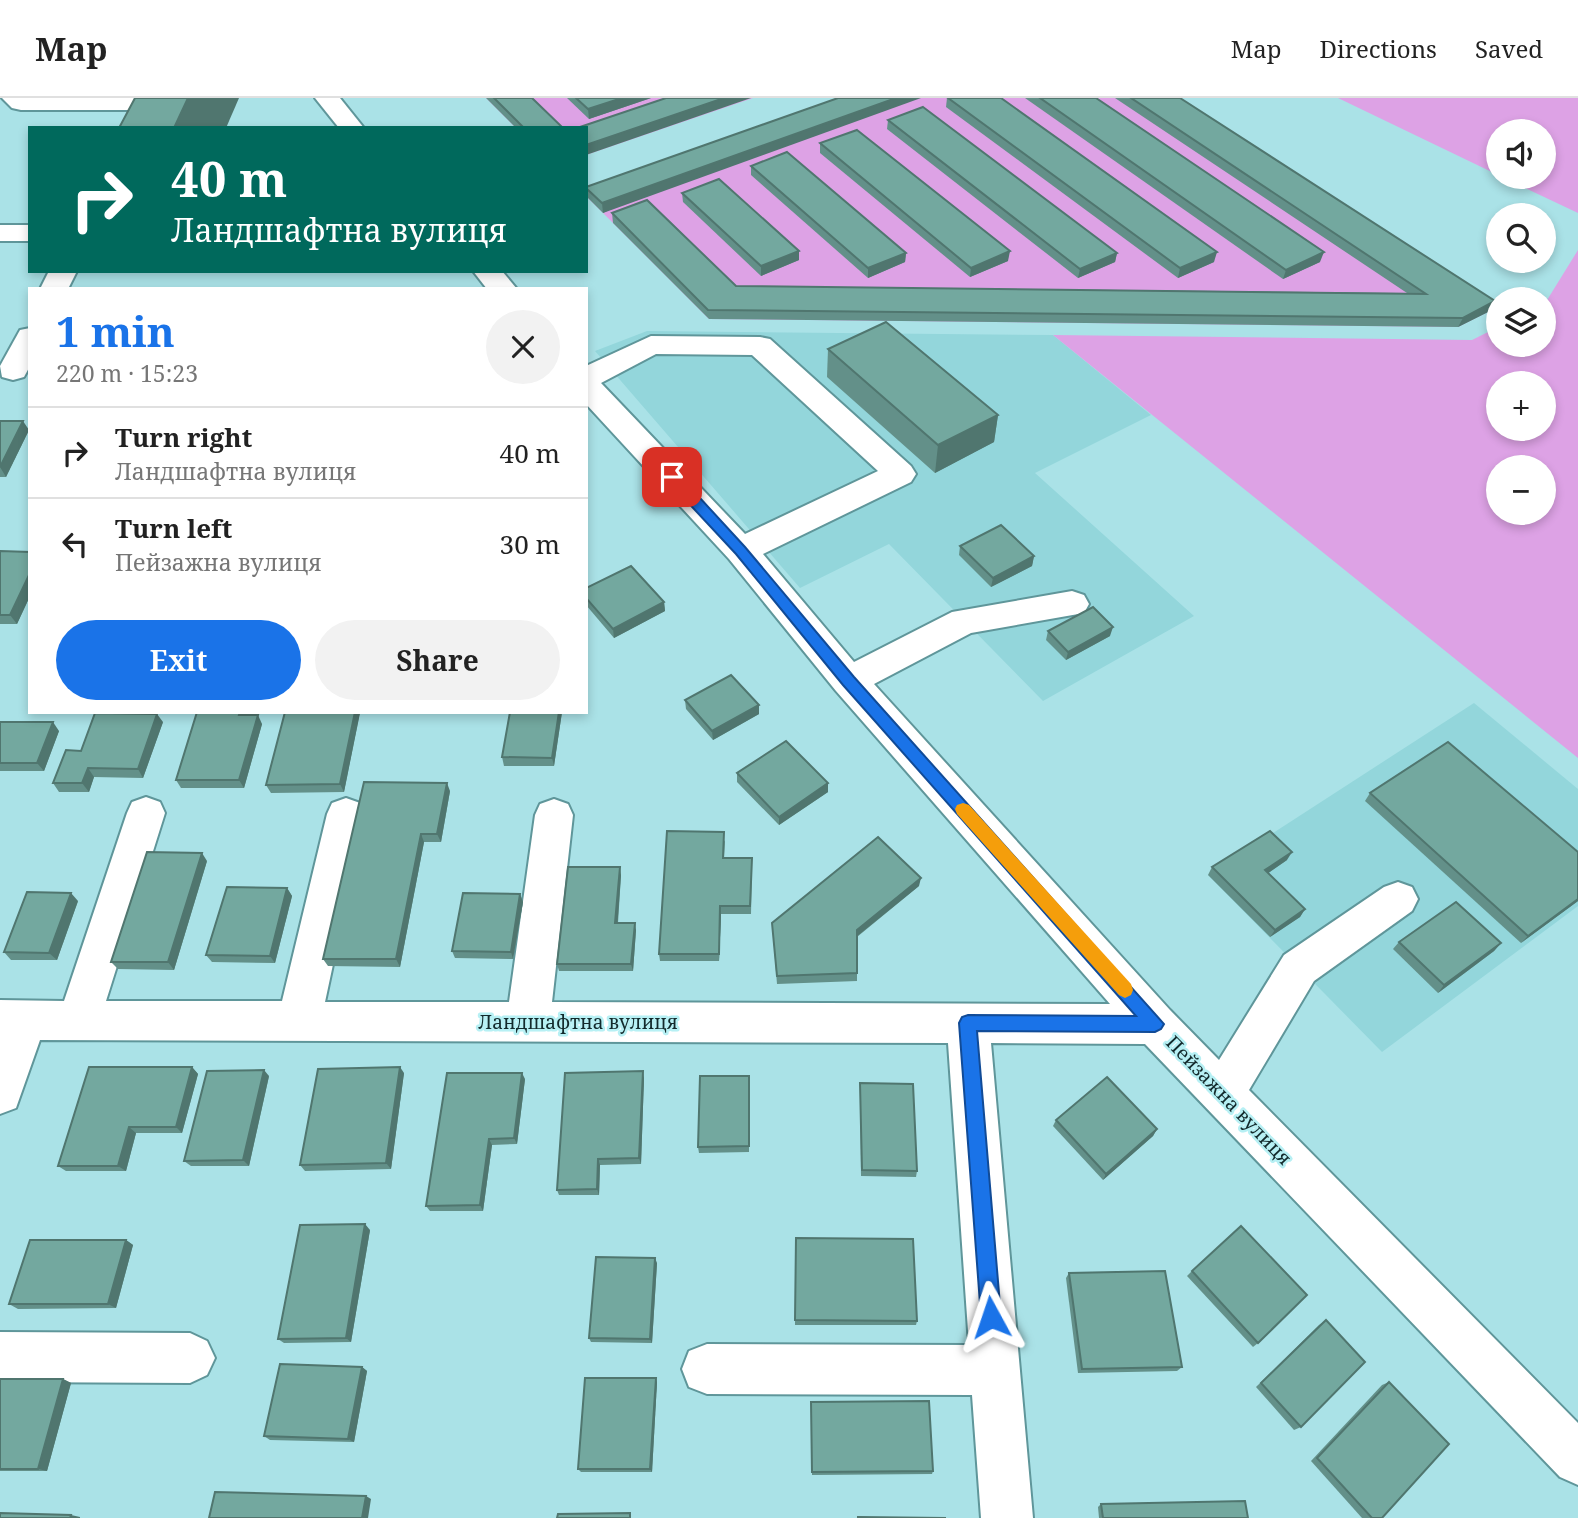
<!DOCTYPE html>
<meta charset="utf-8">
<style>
:root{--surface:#fff;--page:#f2f2f2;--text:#222;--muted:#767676;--line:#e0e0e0;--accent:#1a73e8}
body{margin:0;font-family:"Noto Serif",serif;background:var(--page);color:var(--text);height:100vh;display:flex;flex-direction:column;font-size:26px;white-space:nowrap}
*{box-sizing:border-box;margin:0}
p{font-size:23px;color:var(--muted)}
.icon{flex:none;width:38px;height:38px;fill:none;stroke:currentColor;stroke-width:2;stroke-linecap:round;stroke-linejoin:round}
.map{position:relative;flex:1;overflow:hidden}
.sheet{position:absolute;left:28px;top:189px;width:560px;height:427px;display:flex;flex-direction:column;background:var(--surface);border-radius:0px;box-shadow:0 4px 10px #0003}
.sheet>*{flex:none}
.guide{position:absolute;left:28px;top:28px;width:560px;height:147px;border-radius:0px;box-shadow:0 4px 10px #0003;background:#00695c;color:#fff;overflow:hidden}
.buttons{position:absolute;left:1486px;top:21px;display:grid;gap:14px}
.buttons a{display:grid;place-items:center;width:70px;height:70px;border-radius:50%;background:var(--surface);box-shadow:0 4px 10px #0003;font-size:35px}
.pin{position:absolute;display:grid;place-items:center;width:60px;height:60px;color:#fff;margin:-30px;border-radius:14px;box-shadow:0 4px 10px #0006}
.me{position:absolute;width:77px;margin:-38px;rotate:355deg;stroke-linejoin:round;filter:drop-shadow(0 0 5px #0008)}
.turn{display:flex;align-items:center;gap:24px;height:147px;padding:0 28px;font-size:32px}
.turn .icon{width:91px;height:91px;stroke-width:2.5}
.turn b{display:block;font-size:49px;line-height:60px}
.round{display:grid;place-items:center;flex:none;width:74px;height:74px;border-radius:37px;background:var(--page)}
.headline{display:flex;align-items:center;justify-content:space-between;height:119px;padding:0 28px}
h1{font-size:42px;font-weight:700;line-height:52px;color:var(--accent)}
.button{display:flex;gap:14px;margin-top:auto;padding:14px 28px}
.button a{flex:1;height:80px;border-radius:42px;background:var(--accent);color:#fff;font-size:28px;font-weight:700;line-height:80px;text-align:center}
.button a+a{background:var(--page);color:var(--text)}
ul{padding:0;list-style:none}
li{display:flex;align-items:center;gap:21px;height:91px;padding:0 28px;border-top:2px solid var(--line)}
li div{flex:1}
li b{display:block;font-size:26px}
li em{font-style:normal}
header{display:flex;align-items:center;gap:42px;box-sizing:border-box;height:98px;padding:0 35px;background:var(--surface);border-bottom:2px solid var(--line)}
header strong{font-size:33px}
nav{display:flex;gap:38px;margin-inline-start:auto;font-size:24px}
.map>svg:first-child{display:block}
</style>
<header>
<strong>Map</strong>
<nav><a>Map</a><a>Directions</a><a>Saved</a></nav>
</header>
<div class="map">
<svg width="1578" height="1420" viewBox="0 0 1578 1420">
<rect width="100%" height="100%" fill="#aae2e7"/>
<g fill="#93d6db">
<polygon points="647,233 1053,237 1151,317 1035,375 1194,518 1043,603 889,446 800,490 595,253"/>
<polygon points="1474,605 1578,691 1578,808 1382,954 1208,777"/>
</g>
<g fill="#dda2e5" fill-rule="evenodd">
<polygon points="486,0 753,0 586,57 586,30 516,30"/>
<polygon points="864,0 1163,0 1490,213 1458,229 709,221 587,99"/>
<polygon points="1338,0 1578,0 1578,115 1502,79 1544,79 1544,33 1498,33 1498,77"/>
<path d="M1578 152V660L1053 237 1472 242 1498 229V247H1544V207ZM1498 285H1544V331H1498ZM1498 369H1544V415H1498Z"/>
</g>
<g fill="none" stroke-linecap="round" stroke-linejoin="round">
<g stroke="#5f969a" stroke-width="4">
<g id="minor">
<polygon points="2,0 157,0 160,5 148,30 123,30 132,12 21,12 12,10"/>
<polygon points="315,0 340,0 364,30 339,30"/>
<rect x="0" y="127" width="30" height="16"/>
<polygon points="49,173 77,173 68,191 40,191"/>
<polygon points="473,173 502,173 517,191 487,191"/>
<polygon points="30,230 30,268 24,279 13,282 2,279 0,268 20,232"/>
<path d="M651 238 760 239 770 241 911 368 916 376 911 384 763 456 854 564 952 514 1072 493 1084 497 1089 506 1084 515 971 535 874 586 1170 912 1219 962 1284 857 1384 789 1398 784 1412 789 1418 801 1412 813 1314 883 1249 992 1578 1325V1387L1560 1379 1145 946 991 945 1033 1420H981L972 1297 707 1296 689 1289 682 1271 689 1253 707 1246 969 1247 948 945 40 942 16 1010 0 1016V902L64 903 127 715 132 704 146 699 160 704 165 715 106 903H282L327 716 332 705 346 700 360 705 365 716 325 904H509L535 717 540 706 554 701 568 706 573 717 552 904 1110 906 836 593 729 461 586 306V268ZM656 256 752 257 878 373 745 436 601 285Z"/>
<polygon points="0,1234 190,1235 207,1243 215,1260 207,1277 190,1285 0,1284"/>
</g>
</g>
<use href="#minor" fill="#fff" fill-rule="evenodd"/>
</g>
<g fill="#639089">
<polygon points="486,0 532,0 563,30 516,30"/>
<polygon points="567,0 651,0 589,21"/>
<polygon points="838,0 603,115 587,99 586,89"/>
<polygon points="947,0 1214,164 1178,180 946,9"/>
<polygon points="1025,0 1096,0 1320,164 1283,181"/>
<polygon points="1115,0 1180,0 1490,213 1458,229 709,221 613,125 612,115 736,188 1407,195"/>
<polygon points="888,22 1117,155 1115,164 1078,180 887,31"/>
<polygon points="820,45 1008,163 970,179 820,55"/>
<polygon points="751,68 906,155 905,164 868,180 751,77"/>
<polygon points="682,95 799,162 761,178 683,104"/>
<polygon points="828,251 998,317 994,344 935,375 827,279"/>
<polygon points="0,323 29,332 6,379 0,379"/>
<polygon points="960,448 1034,458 1032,468 991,489 959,457"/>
<polygon points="0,453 30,454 30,498 17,526 0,526"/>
<polygon points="586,490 664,504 665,513 614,540 586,507"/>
<polygon points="1048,533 1110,538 1066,562 1046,542"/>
<polygon points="685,602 759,607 759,616 713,642 686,611"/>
<polygon points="197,614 247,614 246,617 262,626 244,690 181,690 176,682"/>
<polygon points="285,614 360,614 344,694 271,695 266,687"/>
<polygon points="510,614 562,614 554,668 504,668 502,659"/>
<polygon points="0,624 59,633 44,673 0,673"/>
<polygon points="163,624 143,680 94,679 89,694 59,694 53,685 81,653"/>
<polygon points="737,675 828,694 779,727 737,684"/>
<polygon points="450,693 441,744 424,744 400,869 328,868 323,861"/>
<polygon points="1370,695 1578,803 1521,845 1365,703"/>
<polygon points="725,742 724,760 752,768 751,816 721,816 719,863 660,863 659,856"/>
<polygon points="1287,762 1268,775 1305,811 1300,819 1270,839 1208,777 1212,769"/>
<polygon points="207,763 174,872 118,871 111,864"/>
<polygon points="621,777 618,825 636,832 633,873 559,873 557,866"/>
<polygon points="919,788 857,839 857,883 777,886 772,825"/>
<polygon points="287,790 292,798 275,865 212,864 206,857"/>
<polygon points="520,796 523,804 513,861 455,860 452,853"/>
<polygon points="78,803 57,862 11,862 4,854"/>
<polygon points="1399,844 1501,845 1494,853 1438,895 1393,851"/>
<polygon points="192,969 198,976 182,1035 136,1035 126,1073 66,1073 58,1068"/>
<polygon points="404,975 391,1071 305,1073 300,1067"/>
<polygon points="269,978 249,1068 191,1068 184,1063"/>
<polygon points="644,980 641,1066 600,1067 599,1097 559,1097 557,1092"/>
<polygon points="525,981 517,1046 492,1047 483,1113 430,1113 426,1108"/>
<polygon points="749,985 749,1054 699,1055 698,1049"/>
<polygon points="860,985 917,1073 916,1079 861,1078"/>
<polygon points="1056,1022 1157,1031 1153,1038 1103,1082 1053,1028"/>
<polygon points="370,1132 351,1244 284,1245 278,1241"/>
<polygon points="796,1140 917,1223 916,1227 795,1227"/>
<polygon points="126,1142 133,1147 116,1210 18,1211 9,1206"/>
<polygon points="657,1165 652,1245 591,1244 589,1240"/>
<polygon points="1192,1173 1258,1245 1253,1249 1187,1178"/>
<polygon points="1069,1175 1182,1269 1177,1273 1078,1275 1066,1180"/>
<polygon points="1326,1222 1301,1329 1294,1332 1256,1289 1319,1227"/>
<polygon points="362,1269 367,1273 354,1344 270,1342 264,1338"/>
<polygon points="0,1281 63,1281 71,1285 47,1373 0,1373"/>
<polygon points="657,1284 652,1374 581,1374 578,1371"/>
<polygon points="1389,1284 1382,1420 1362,1420 1311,1363 1382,1287"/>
<polygon points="811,1304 933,1373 932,1376 812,1377"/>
<polygon points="1101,1406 1248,1420 1099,1420 1098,1409"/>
</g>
<g fill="#50766f">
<polygon points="188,0 239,0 226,30 174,30"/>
<polygon points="622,0 651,0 589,21 588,11"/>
<polygon points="724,0 751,0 586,57 586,47"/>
<polygon points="896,0 921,0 603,115 602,105"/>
<polygon points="799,153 799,162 761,178 761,168"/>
<polygon points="1010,153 1008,163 970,179 971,170"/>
<polygon points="1217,154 1214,164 1178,180 1180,170"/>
<polygon points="1324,154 1320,164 1283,181 1286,172"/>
<polygon points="906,155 905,164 868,180 868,170"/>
<polygon points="1117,155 1115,164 1078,180 1080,171"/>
<polygon points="1495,203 1490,213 1458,229 1463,220"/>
<polygon points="998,317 994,344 935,375 938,347"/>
<polygon points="23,323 29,332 6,379 0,369"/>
<polygon points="1034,458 1032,468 991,489 993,480"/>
<polygon points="30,475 30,498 17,526 10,517"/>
<polygon points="664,504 665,513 614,540 613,531"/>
<polygon points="1113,529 1110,538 1066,562 1068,554"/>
<polygon points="759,607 759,616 713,642 712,633"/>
<polygon points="240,614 247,614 244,626 239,617"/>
<polygon points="355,614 360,615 344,694 340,686"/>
<polygon points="559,614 562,614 554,668 552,660"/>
<polygon points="157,616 163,624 143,680 138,671"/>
<polygon points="258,617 262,626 244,690 239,682"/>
<polygon points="53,624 59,633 44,673 37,665"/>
<polygon points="88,670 94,679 89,694 82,685"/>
<polygon points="447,685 450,693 441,744 437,736"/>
<polygon points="828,685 828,694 779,727 779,719"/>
<polygon points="421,736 424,744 400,869 396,861"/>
<polygon points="1292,754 1287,762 1261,780 1265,772"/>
<polygon points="202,755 207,763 174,872 168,864"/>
<polygon points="620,769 621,777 617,832 615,825"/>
<polygon points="921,780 919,788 856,839 857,832"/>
<polygon points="287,790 292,798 275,865 270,858"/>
<polygon points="71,795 78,803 57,862 49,855"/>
<polygon points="520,796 523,804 513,861 511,854"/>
<polygon points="1578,801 1578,803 1521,845 1528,838"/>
<polygon points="720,808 721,816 719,863 719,856"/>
<polygon points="1305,811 1300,819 1270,839 1275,832"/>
<polygon points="635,825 636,832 633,873 631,866"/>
<polygon points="1501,845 1494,853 1438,895 1444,887"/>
<polygon points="192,969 198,976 182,1035 176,1029"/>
<polygon points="400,969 404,975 391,1071 386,1065"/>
<polygon points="264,972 269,978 249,1068 243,1062"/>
<polygon points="643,973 644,980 641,1066 639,1060"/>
<polygon points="522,975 525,981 517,1046 514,1040"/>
<polygon points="129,1029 136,1035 126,1073 118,1068"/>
<polygon points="1157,1031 1153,1038 1103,1082 1106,1076"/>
<polygon points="489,1041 492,1047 483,1113 480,1107"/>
<polygon points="598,1061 600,1067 599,1097 597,1091"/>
<polygon points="365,1126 370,1132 351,1244 346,1240"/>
<polygon points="126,1142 133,1147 116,1210 108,1206"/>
<polygon points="655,1160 657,1165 652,1245 650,1241"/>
<polygon points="362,1269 367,1273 354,1344 348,1341"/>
<polygon points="656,1280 657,1284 652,1374 650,1371"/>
<polygon points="63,1281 71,1285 47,1373 38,1371"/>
<polygon points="366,1398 371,1401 368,1420 362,1420"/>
<polygon points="71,1417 80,1419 80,1420 70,1420"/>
</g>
<g fill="#73a89f" stroke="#50766f" stroke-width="2">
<polygon points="135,0 188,0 174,30 119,30"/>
<polygon points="494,0 532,0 563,30 524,30"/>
<polygon points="576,0 622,0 588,11"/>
<polygon points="666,0 724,0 586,47 586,30 577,30"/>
<polygon points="838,0 896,0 602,105 586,90 586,89"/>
<polygon points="948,0 1001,0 1217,154 1180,170"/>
<polygon points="1040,0 1096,0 1324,154 1286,172"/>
<polygon points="1131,0 1180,0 1495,203 1463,220 708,212 612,115 647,102 736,188 1426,196"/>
<polygon points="923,9 1117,155 1080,171 888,22"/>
<polygon points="857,32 1010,153 971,170 820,45"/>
<polygon points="787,54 906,155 868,170 751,68"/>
<polygon points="719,81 799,153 761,168 682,95"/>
<polygon points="886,224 998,317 938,347 828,251"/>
<polygon points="0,323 23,323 0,369"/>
<polygon points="1001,427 1034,458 993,480 960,448"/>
<polygon points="0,453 30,454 30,475 10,517 0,517"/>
<polygon points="631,468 664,504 613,531 586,500 586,490"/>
<polygon points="1093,509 1113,529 1068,554 1048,533"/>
<polygon points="731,577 759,607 712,633 685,602"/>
<polygon points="197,614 240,614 239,617 258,617 239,682 176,682"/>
<polygon points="285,614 355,614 340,686 266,687"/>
<polygon points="510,614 559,614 552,660 502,659"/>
<polygon points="95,615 157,616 138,671 88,670 82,685 53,685 66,652 81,653"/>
<polygon points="0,624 53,624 37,665 0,665"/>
<polygon points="786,643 828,685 779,719 737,675"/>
<polygon points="1448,644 1578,754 1578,801 1528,838 1370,695"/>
<polygon points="364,684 447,685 437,736 421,736 396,861 323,861"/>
<polygon points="667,733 724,734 723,760 752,760 750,808 720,808 719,856 659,856"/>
<polygon points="1270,733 1292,754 1265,772 1305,811 1275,832 1212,769"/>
<polygon points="878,739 921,780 857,832 857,875 777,878 772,825"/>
<polygon points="147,754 202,755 168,864 111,864"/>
<polygon points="568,769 620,769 615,825 635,825 631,866 557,866"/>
<polygon points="227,789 287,790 270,858 206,857"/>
<polygon points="27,794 71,795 49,855 4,854"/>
<polygon points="463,795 520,796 511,854 452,853"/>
<polygon points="1456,804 1501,845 1444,887 1399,844"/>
<polygon points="89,969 192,969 176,1029 129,1029 118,1068 58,1068"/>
<polygon points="400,969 386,1065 300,1067 318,971"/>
<polygon points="264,972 243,1062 184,1063 207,973"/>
<polygon points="643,973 639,1060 598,1061 597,1091 557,1092 565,975"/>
<polygon points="447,975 522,975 514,1040 489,1041 480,1107 426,1108"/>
<polygon points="700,978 749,978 749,1048 698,1049"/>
<polygon points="1107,979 1157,1031 1106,1076 1056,1022"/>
<polygon points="860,985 913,986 917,1073 862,1072"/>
<polygon points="365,1126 346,1240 278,1241 300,1127"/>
<polygon points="1241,1128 1307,1197 1258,1245 1192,1173"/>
<polygon points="796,1140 913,1141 917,1223 795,1222"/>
<polygon points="30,1142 126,1142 108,1206 9,1206"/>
<polygon points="596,1159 655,1160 650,1241 589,1240"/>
<polygon points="1165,1173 1182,1269 1082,1271 1069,1175"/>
<polygon points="1326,1222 1365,1264 1301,1329 1261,1285"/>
<polygon points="280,1266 362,1269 348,1341 264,1338"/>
<polygon points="585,1280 656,1280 650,1371 578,1371"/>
<polygon points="0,1281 63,1281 38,1371 0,1371"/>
<polygon points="1389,1284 1449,1346 1382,1420 1372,1420 1317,1360"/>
<polygon points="929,1303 933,1373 812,1374 811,1304"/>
<polygon points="215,1394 366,1398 362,1420 209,1420"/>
<polygon points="1245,1403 1248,1420 1103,1420 1101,1406"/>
<polygon points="0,1415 71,1417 70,1420 0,1420"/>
<polygon points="630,1415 630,1420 557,1420 558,1416"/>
<polygon points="858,1419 946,1420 858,1420"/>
</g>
<polygon fill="#1a73e8" stroke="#114b97" stroke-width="2" points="672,374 677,375 745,449 854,579 1164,926 1161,931 1155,934 977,933 1001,1219 998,1226 991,1229 984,1226 981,1219 959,925 962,919 968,917 1136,918 843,587 736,456 667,382 665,379"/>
<polygon fill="#f59e0b" points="963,705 969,707 1131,886 1133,892 1131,897 1125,900 1119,897 957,716 955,711 957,707"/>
<g text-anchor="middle" stroke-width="5" stroke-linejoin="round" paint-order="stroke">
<g font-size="19" fill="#132a2c" stroke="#b7f0f4">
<text x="578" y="931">Ландшафтна вулиця</text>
<text transform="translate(1229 1002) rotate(46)" y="7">Пейзажна вулиця</text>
</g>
</g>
</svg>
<div class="buttons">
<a><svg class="icon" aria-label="sound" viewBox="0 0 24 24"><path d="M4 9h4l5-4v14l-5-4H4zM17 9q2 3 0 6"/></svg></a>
<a><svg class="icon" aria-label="search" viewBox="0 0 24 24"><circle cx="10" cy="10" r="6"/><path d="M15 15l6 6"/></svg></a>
<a><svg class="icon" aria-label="layers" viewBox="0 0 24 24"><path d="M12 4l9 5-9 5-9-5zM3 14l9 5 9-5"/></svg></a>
<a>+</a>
<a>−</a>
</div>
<div class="pin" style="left:672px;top:379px;background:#d93025"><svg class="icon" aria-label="arrive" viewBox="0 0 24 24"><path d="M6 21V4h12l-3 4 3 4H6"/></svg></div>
<svg class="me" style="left:991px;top:1219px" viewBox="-20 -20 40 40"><path d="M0-17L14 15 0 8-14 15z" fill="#1a73e8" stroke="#fff" stroke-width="4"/></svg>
<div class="guide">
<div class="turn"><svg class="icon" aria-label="right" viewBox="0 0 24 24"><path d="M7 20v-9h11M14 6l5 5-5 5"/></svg><div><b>40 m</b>Ландшафтна вулиця</div></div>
</div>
<section class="sheet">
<div class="headline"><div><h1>1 min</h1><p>220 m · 15:23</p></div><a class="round"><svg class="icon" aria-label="close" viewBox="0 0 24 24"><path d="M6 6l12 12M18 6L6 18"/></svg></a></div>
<ul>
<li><svg class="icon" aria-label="right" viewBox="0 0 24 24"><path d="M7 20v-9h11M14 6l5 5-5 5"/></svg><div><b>Turn right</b><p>Ландшафтна вулиця</p></div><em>40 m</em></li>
<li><svg class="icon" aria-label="left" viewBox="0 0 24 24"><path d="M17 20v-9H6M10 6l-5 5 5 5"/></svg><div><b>Turn left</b><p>Пейзажна вулиця</p></div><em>30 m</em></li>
</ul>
<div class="button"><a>Exit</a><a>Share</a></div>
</section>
</div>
